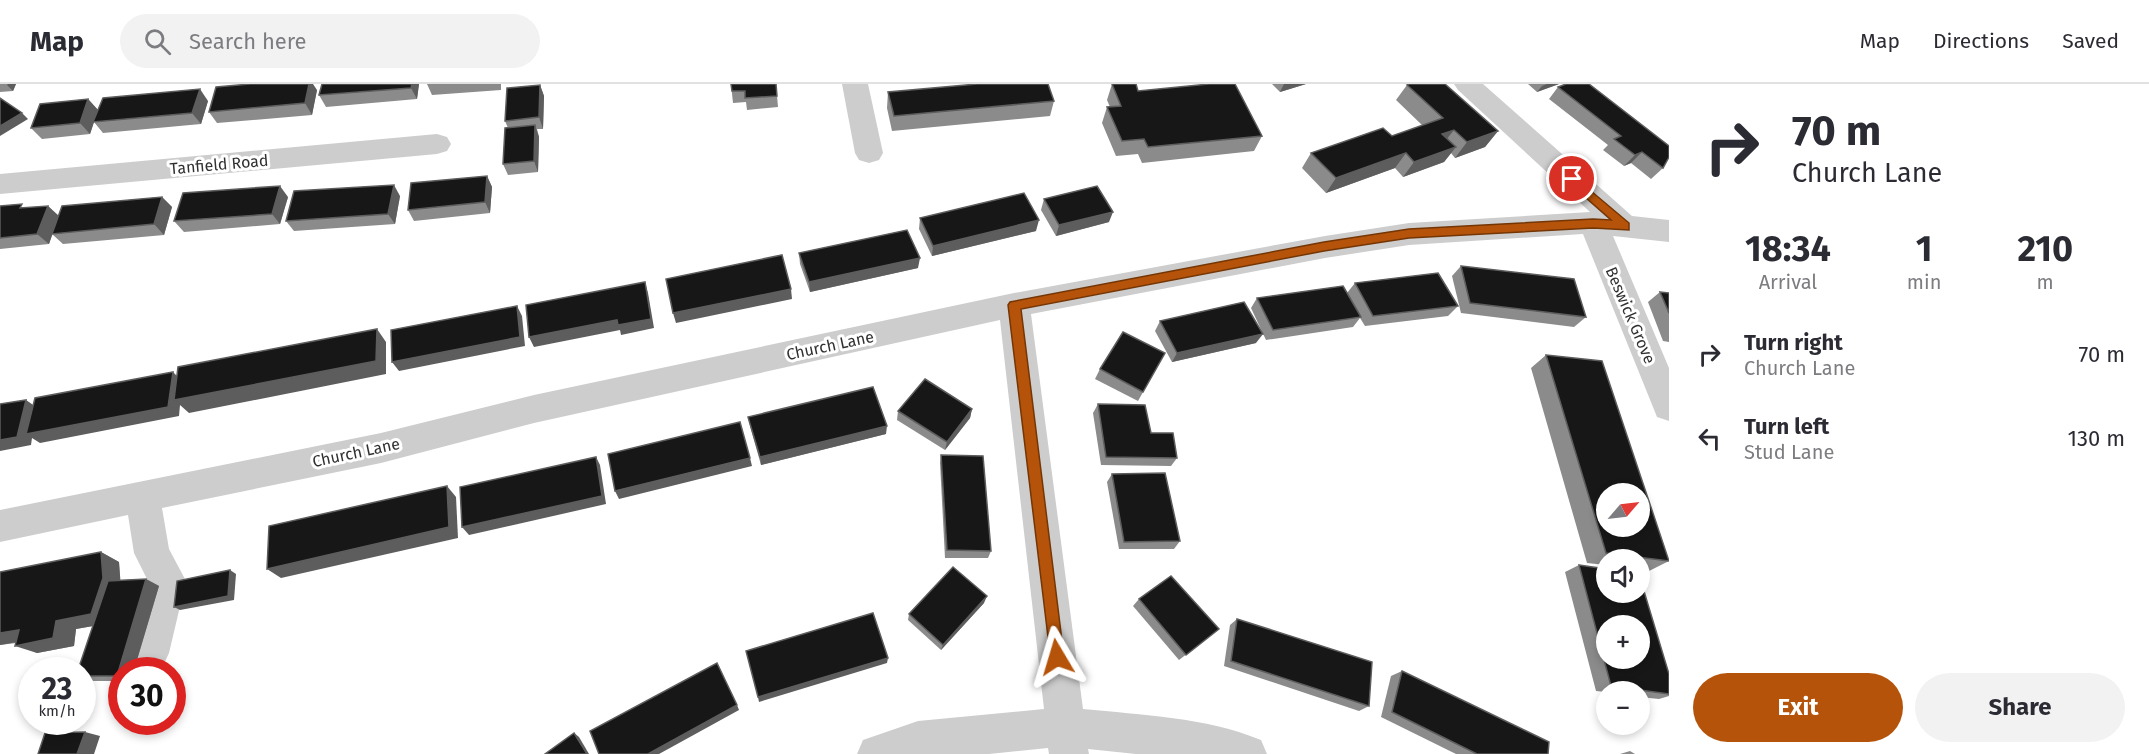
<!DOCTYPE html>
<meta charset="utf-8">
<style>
:root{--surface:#fff;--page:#f2f2f3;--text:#2b2b33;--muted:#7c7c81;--line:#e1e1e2;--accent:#b45309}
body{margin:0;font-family:"Fira Sans",sans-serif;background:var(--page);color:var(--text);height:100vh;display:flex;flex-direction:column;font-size:22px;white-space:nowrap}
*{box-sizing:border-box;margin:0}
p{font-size:20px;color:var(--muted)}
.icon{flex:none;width:33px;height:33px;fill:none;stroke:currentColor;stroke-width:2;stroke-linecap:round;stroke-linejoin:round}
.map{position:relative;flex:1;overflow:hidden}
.drawer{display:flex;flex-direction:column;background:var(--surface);width:480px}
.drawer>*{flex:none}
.banner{background:#fff;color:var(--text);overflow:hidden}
.needle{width:39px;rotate:62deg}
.fabs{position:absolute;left:1596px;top:399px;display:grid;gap:12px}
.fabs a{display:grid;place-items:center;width:54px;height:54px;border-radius:50%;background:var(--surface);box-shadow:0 3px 9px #0003;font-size:30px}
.speed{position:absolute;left:18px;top:573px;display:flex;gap:12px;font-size:30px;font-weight:700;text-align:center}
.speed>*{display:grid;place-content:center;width:78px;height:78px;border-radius:50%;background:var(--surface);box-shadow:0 3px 9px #0003;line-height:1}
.speed small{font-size:15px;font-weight:400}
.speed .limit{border:9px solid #d22;background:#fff;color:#111}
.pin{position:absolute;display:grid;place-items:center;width:51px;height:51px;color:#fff;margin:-26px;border:3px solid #fff;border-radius:50%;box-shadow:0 2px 6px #0007}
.me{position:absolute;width:66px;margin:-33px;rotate:353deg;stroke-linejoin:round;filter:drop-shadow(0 0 4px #0008)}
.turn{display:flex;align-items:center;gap:21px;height:126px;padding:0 24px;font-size:27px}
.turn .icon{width:78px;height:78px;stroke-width:2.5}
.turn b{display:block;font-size:42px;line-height:51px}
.eta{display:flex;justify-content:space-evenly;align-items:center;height:102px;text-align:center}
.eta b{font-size:36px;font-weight:700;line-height:42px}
.cta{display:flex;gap:12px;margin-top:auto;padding:12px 24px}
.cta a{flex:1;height:69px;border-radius:36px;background:var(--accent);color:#fff;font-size:24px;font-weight:700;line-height:69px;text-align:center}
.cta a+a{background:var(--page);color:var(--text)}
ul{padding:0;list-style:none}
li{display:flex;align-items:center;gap:18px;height:84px;padding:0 24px}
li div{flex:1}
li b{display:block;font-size:22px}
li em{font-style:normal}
header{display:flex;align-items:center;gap:36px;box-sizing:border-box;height:84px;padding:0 30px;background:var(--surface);border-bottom:2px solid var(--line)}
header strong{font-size:28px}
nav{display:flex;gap:33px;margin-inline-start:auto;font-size:21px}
.search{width:420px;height:54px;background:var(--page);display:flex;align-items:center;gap:15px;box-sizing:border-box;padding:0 21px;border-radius:33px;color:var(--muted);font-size:22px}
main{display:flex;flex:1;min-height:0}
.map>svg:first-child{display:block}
</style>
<header>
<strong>Map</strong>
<div class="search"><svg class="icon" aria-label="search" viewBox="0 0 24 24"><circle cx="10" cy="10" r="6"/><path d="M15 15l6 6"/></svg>Search here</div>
<nav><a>Map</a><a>Directions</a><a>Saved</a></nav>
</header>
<main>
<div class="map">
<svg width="1669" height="670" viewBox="0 0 1669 670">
<rect width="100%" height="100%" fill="#fff"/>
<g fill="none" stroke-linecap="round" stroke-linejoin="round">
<g fill="#cdcdcd" fill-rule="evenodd">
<polygon points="842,0 868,0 883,69 879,76 869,79 859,76 855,69"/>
<path d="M1454 0H1483L1632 132 1669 136V158L1613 152 1669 284V337L1657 333 1653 323 1583 150 1409 161 1325 174 1031 230 1083 625C1142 631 1205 633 1261 656L1267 670H1136L1088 665 1089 670H1049L1048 664 989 670H857L863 656 918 637 1044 625 1000 236 534 339 381 379 162 424 169 465 186 497 169 569 163 582 153 586 137 582 131 569 149 499 134 469 128 431 0 458V426L381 349 534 311 1014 209 1325 152 1409 139 1590 128 1458 6Z"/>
<polygon points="437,50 447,53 451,60 447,67 437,70 0,110 0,90"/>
</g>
</g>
<g fill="#8b8b8b">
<polygon points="0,0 16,0 13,7 0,8"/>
<polygon points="322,0 419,0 417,15 326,23 319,11"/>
<polygon points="427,0 501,0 501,6 432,11"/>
<polygon points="731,0 776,0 778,23 747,26 746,18 733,19"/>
<polygon points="1112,0 1138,7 1262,52 1254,67 1142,79 1138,70 1116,72 1102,39 1107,23 1110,23 1107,16"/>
<polygon points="1272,0 1306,0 1280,8"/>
<polygon points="1528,0 1559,0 1537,8"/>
<polygon points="540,1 544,12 543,45 537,45 539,53 538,88 508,91 503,80 508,44 505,37"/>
<polygon points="1407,1 1498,47 1485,63 1455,74 1451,69 1444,78 1403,93 1395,84 1326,109 1302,84 1311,69 1392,52 1422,41 1396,16"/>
<polygon points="1558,3 1663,84 1651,95 1631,79 1624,82 1603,66 1608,61 1549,15"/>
<polygon points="317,6 312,31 217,39 209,28"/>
<polygon points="888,8 1054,17 1050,32 892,47 887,24"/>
<polygon points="88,15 98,26 208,17 201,40 103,49 94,38 90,50 42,55 31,44"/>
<polygon points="487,92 492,103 490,129 414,137 408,126"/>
<polygon points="400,112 395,140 294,147 286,137"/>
<polygon points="162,113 172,123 164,151 63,160 52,150 49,160 0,165 0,122 26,124 48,122 58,132"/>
<polygon points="288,113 280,140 184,148 174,137"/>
<polygon points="1044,115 1109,138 1056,152 1041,126"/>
<polygon points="920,134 1036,147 932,172 919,145"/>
<polygon points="799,169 918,184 810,208 800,180"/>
<polygon points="1461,182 1586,233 1574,243 1461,229 1452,192"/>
<polygon points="1355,199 1458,222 1448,232 1365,242 1360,234 1353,243 1266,256 1251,224 1257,214 1347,209"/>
<polygon points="1660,208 1669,209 1669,258 1663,257 1648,218"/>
<polygon points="1160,237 1256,259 1172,278 1155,247"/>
<polygon points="1165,269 1138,317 1095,295 1100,285"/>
<polygon points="1546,271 1669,477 1649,487 1640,486 1640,476 1606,476 1606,481 1587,479 1531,284"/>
<polygon points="1098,320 1151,349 1177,374 1171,382 1101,381 1093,329"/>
<polygon points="972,325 970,334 945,366 897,336 898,327"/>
<polygon points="748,333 886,350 761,381 750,342"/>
<polygon points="941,371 991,467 988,474 945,474 940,379"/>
<polygon points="1112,390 1180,457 1174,465 1119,465 1107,398"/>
<polygon points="101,468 119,478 120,496 146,495 159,502 134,586 122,586 122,597 91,597 82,594 82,586 93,542 76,545 74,562 37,569 16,559 0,561 0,488"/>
<polygon points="1579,481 1669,610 1669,612 1659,615 1640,613 1640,608 1606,608 1596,607 1565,488"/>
<polygon points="1139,515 1219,545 1179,576 1133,522"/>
<polygon points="984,519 941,566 908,536 909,530"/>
<polygon points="1237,535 1369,622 1359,627 1224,582 1230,541"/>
<polygon points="1402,587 1548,670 1456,670 1381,633 1391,592"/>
<polygon points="1630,667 1635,670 1620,670"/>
</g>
<g fill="#5d5d5d">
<polygon points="8,0 16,0 13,7 7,1"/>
<polygon points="309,0 313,0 317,6 312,31 305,19"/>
<polygon points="412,0 419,0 417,15 411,4"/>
<polygon points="1284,0 1306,0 1280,8"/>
<polygon points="1547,0 1559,0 1537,8 1542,2"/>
<polygon points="540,1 544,12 543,45 539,33"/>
<polygon points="200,5 208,17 201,40 192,29"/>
<polygon points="88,15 98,26 90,50 80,39"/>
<polygon points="22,29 28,35 0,52 0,42"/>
<polygon points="535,41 539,53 538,88 534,77"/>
<polygon points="1454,46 1442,61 1442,50"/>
<polygon points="1498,47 1485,63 1455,74 1467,58"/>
<polygon points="1456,63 1444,78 1403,93 1414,78"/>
<polygon points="1642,68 1631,79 1624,82 1635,71"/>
<polygon points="1406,69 1395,84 1326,109 1336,94"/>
<polygon points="487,92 492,103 490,129 485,118"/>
<polygon points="394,101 400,112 395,140 388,130"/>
<polygon points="280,102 288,113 280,140 272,130"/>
<polygon points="162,113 172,123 164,151 154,140"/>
<polygon points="48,122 59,132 49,160 37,150"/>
<polygon points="1113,128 1109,138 1056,152 1059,141"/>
<polygon points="1039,136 1036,147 932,172 933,162"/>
<polygon points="920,174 918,184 810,208 809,198"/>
<polygon points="645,198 648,209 654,244 621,251 620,246 534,263 529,253"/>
<polygon points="791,205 792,215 676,239 673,229"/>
<polygon points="517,222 522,232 525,262 399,287 392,278"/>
<polygon points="377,245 386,258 386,290 189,329 180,321 179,332 40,359 32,354 31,361 0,367 0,356 26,316 39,325 173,288 183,298"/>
<polygon points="1263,250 1256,259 1172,278 1177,269"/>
<polygon points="972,325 970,334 945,366 947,358"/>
<polygon points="887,342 886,350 761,381 760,373"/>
<polygon points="596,373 600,381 606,420 469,451 462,443"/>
<polygon points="750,374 752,382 619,415 615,407"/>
<polygon points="447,402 456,413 458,454 281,494 267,485"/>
<polygon points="101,468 119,478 121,504 110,539 76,545 74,562 37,569 15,562"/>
<polygon points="230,486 236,490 234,516 180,526 174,523"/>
<polygon points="146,495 159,502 134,586 122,586 122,593 117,592"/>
<polygon points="987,512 984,519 941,566 943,561"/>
<polygon points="19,546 40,554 0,561 0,549"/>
<polygon points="888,574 887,579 759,618 758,613"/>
<polygon points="737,621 739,626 659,670 648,670"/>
<polygon points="85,648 100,652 94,670 77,670"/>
<polygon points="574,649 579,653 589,670 587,670"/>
</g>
<g fill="#171717" stroke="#5d5d5d" stroke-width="1.5" fill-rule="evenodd">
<polygon points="250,0 309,0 305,19 209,28 216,3"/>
<polygon points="322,0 412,0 411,4 319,11"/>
<polygon points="731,0 776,0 777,12 745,14 745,7 732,7"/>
<polygon points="977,0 1048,0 1054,17 894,32 888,8"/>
<polygon points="1112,0 1136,0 1138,7 1209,0 1235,0 1262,52 1148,63 1144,55 1122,57 1107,23 1121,22"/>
<polygon points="1409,0 1445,0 1498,47 1467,58 1454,46 1442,50 1456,63 1414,78 1406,69 1336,94 1311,69 1383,44 1392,52 1443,34 1407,1"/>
<polygon points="1566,0 1589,0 1669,62 1669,73 1663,84 1642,68 1635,71 1614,55 1621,52 1558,3"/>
<polygon points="540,1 539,33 505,37 507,4"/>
<polygon points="200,5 192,29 93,38 103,14"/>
<polygon points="0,14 22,29 0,42"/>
<polygon points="88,15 80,39 31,44 40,20"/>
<polygon points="535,41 534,77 503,80 505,44"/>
<polygon points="487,92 485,118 408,126 411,99"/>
<polygon points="394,101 388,130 286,137 294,107"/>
<polygon points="280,102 272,130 174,137 183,109"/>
<polygon points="1097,102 1113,128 1059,141 1044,115"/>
<polygon points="1024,109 1039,136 933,162 920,134"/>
<polygon points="162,113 154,140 52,150 62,122"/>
<polygon points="22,120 20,124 48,122 37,150 0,154 0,122"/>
<polygon points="907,146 920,174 809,198 799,169"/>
<polygon points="782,171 791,205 673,229 666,195"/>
<polygon points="1461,182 1574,195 1586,233 1470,219"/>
<polygon points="1438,189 1458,222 1373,232 1355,199"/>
<polygon points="645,198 651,235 618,241 617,236 529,253 526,221"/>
<polygon points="1343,202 1361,233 1273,246 1257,214"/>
<polygon points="1660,208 1669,209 1669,229"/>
<polygon points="1244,218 1263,250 1177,269 1160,237"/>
<polygon points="517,222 520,253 392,278 391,246"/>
<polygon points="377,245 376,277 174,316 178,283"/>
<polygon points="1123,248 1165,269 1143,308 1100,285"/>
<path d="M1546 271 1602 277 1669 477 1606 469ZM1606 410H1640V442H1606Z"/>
<polygon points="173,288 168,323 26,350 35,314"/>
<polygon points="925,295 972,325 947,358 898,327"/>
<polygon points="873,303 887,342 760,373 748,333"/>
<polygon points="26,316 17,353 0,356 0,320"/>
<polygon points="1098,320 1145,321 1151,349 1173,349 1177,374 1106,373"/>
<polygon points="740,338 750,374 615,407 608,370"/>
<polygon points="941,371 983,372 991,467 947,466"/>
<polygon points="596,373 602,412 462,443 460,403"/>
<polygon points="1165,389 1180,457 1124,458 1112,390"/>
<polygon points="447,402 449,443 267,485 269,442"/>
<polygon points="101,468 103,494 91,530 56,537 53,554 15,562 19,546 0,549 0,488"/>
<path d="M1579 481 1606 485V508H1640V494L1669 590V610L1611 602ZM1606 542H1640V574H1606Z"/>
<polygon points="953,483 987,512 943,561 909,530"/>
<polygon points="230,486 228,512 174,523 177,497"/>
<polygon points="1171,492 1219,545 1186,571 1139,515"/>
<polygon points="146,495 117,592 82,592 82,586 78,586 108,497"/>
<polygon points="873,529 888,574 758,613 746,567"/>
<polygon points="1237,535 1372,578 1369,622 1231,577"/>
<polygon points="717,579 737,621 648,670 599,670 590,647"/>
<polygon points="1402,587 1549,658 1548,670 1477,670 1392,628"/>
<polygon points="85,648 77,670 38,670 45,649"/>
<polygon points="574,649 587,670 545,670"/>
</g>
<polygon fill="#b45309" stroke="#753606" stroke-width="1.5" points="1572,91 1629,139 1629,146 1593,144 1409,154 1324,167 1021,225 1064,573 1062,578 1057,581 1051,578 1008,221 1010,218 1324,158 1409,145 1593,135 1611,136 1568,98 1567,95"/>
<g text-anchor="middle" stroke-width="6" stroke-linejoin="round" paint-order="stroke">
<g font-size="16" fill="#303030" stroke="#fff">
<text transform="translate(219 80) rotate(-5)" y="6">Tanfield Road</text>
<text transform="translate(1631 231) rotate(67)" y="6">Beswick Grove</text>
<text transform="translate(830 261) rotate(-12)" y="6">Church Lane</text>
<text transform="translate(356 368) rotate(-12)" y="6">Church Lane</text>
</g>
</g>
</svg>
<div class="fabs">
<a><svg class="needle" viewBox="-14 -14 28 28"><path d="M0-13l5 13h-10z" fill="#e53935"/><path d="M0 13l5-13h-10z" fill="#7c7c81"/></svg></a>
<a><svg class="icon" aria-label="sound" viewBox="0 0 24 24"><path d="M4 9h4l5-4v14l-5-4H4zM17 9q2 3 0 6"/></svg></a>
<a>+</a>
<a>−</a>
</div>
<div class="speed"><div>23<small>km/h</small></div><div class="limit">30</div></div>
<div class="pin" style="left:1572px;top:95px;background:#d93025"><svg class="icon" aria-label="arrive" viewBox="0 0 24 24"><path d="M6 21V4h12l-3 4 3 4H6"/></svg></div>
<svg class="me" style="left:1057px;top:573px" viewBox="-20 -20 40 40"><path d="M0-17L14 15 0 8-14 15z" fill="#b45309" stroke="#fff" stroke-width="4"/></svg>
</div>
<section class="drawer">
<div class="banner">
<div class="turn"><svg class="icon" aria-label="right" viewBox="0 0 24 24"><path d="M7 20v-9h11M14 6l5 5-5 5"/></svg><div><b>70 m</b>Church Lane</div></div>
</div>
<div class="eta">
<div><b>18:34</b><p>Arrival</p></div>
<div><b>1</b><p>min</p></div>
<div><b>210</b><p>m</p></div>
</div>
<ul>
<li><svg class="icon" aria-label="right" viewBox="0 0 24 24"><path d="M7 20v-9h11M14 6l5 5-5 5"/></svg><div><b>Turn right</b><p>Church Lane</p></div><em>70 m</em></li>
<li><svg class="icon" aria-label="left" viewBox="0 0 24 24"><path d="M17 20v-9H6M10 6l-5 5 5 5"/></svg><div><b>Turn left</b><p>Stud Lane</p></div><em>130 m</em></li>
</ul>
<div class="cta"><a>Exit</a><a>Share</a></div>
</section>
</main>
